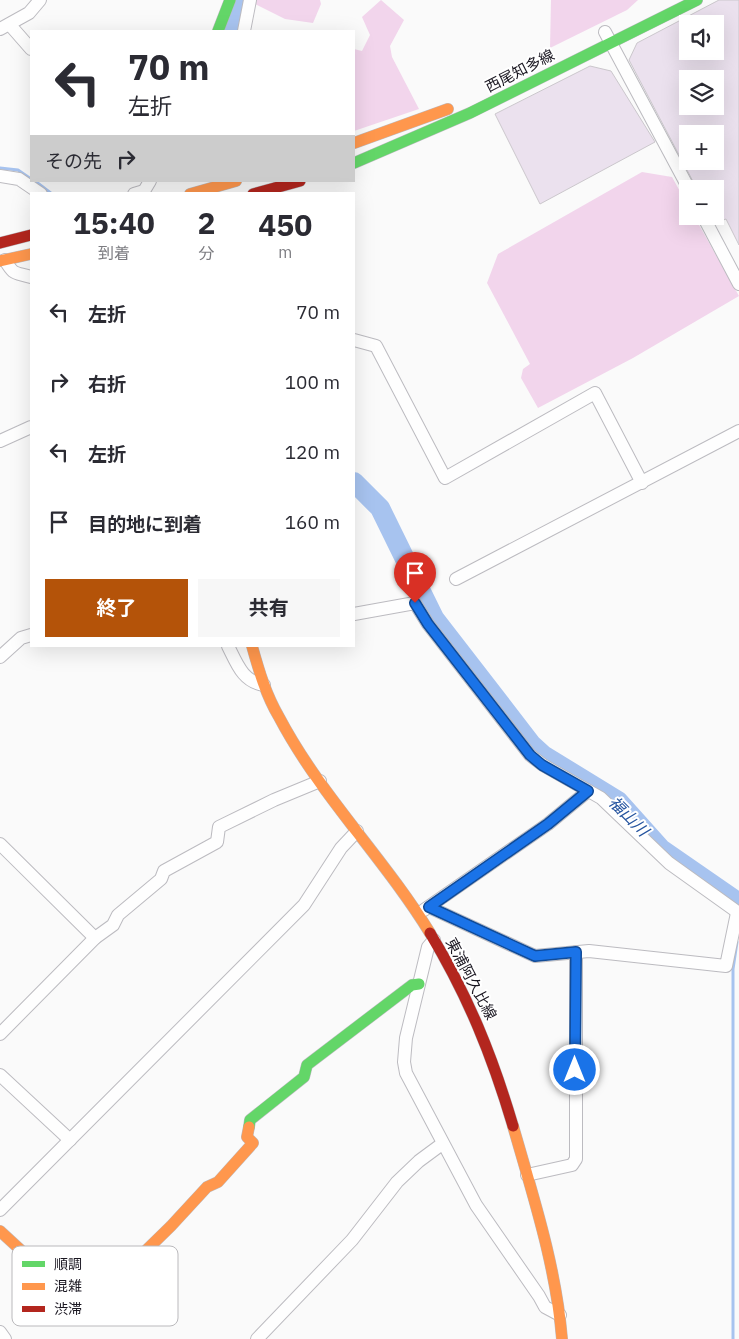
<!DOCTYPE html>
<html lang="ja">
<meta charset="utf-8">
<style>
:root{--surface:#fff;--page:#f7f7f7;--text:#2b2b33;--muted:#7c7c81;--accent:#b45309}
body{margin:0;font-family:"IBM Plex Sans","Noto Sans JP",sans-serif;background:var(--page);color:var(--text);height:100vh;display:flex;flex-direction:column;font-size:19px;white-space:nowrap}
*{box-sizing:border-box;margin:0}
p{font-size:16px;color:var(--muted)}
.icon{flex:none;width:28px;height:28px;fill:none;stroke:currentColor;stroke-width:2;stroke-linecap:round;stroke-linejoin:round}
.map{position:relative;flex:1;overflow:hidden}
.details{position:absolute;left:30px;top:192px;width:325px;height:455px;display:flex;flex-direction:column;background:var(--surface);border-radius:0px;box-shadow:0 5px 20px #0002}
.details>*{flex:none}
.banner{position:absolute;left:30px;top:30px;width:325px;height:152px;border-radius:0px;box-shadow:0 5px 20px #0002;background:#fff;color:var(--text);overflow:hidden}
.buttons{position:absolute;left:679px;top:15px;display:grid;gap:10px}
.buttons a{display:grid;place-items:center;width:45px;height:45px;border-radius:0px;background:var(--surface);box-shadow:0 5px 20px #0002;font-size:25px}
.pin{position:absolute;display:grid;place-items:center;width:42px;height:42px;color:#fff;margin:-51px -21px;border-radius:50% 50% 50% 0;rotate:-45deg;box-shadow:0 0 5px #0007}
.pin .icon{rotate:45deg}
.me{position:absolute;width:55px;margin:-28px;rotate:0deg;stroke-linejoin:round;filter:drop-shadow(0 0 4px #0008)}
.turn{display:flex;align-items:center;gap:18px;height:105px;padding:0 15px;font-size:22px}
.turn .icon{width:65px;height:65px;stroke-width:2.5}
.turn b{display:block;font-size:35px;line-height:42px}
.then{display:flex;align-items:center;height:48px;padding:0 15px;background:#0003;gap:10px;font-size:19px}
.eta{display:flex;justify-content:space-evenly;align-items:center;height:85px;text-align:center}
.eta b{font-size:30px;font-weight:700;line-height:35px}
.button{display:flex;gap:10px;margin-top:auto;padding:10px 15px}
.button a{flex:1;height:58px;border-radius:0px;background:var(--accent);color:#fff;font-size:20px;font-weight:700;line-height:58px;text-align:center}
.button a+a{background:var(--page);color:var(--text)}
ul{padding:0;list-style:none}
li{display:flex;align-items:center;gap:15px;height:70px;padding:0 15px}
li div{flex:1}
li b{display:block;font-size:19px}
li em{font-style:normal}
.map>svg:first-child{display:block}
</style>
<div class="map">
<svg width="739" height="1339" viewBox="0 0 739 1339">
<rect width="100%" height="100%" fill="#fafafa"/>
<g fill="#f2d5ec">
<polygon points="251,0 320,0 321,4 313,23 285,19 251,2"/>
<polygon points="381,0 404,20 390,46 392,57 419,109 354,131 354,49 362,51 370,35 362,17"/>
<polygon points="551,0 638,0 627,10 550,48"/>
<polygon points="642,172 672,177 687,204 688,216 694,216 739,296 633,358 538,408 521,378 523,369 530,364 487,283 498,254"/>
</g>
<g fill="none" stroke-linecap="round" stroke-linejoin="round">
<g stroke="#a7c3ef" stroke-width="3">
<polyline points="0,168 18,170 31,179"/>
<polyline points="35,181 52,194"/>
<polyline points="733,1339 733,969 737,942"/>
</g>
<g stroke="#a7c3ef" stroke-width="20">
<polyline points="235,31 234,25 242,0"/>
<polyline points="354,482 380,508 434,618 532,745 543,755 618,801 661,849 739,903"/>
</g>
</g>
<g fill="#ebe1ee" stroke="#cbc7cc" fill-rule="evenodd">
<path d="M719 0H739V245L726 219 716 223 715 189H697L629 60 637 43ZM688 24H715V51H688ZM688 79H715V106H688ZM688 134H715V161H688Z"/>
<polygon points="590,66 611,71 655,142 540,204 495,114"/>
</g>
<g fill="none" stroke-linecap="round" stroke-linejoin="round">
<g stroke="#bcbbc0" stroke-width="14">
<g id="street">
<polyline points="10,25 31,49"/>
<polyline points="0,29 29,13 40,0"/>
<polyline points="244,31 250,0"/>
<polyline points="605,32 689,189"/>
<polyline points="0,176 19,179 41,194"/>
<polyline points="134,194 144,191 150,181"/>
<polyline points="703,216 739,284"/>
<path d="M5 260C14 276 15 272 31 277"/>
<polyline points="354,340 376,346 445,478 595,393 642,483"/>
<polyline points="0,441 31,427"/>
<polyline points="456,579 739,431"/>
<polyline points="354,614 415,603 428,624 530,755 543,765 601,798 669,863 739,913"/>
<path d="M228 646C237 664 243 682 264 685"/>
<polyline points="0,657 21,638 31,635"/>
<polyline points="0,844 95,938"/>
<polyline points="429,907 535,956 589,951 726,966 737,913"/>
<polyline points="424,910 548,824 588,791"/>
<polyline points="434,940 428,947 406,1038 404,1062 406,1073 476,1205 539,1296 545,1307 560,1315"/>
<polyline points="0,1034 95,938 113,925 118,915 161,879 164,871 217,842 219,827 274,800 320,781"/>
<polyline points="0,1075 70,1140"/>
<polyline points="527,1175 572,1165 576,1159 576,952"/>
<polyline points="0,1210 304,905 341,848 357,831"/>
<polyline points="0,1332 5,1339"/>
<polyline points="257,1339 352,1240 397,1182 419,1161 442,1144"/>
</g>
</g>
<g stroke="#bcbbc0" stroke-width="12">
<g id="fast">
<polyline points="218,31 230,0"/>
<polyline points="354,163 470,113 697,0"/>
<polyline points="249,1127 250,1120 304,1077 307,1065 412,985 419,984"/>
</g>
</g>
<g stroke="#bcbbc0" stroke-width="12">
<g id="slow">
<polyline points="354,143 448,109"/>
<polyline points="190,194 236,181"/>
<polyline points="0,261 31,254"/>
<path d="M252 646C259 671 266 695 279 717 320 795 384 858 430 933"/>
<path d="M513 1126C533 1196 556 1266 562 1339"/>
<polyline points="0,1231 75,1300 73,1305 82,1313 171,1226 207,1187 218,1182 253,1143 247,1137 249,1127"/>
</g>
</g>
<g stroke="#bcbbc0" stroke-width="12">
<g id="jam">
<polyline points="253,194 300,181"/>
<polyline points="0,243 31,235"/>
<path d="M430 933C468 996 492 1055 513 1126"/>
</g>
</g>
<use href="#street" stroke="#fefefe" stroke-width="12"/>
<use href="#fast" stroke="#63d668" stroke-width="11"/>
<use href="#slow" stroke="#ff974d" stroke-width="11"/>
<use href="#jam" stroke="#b3261e" stroke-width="11"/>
</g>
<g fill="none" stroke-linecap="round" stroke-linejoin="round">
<g stroke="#114b97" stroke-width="12">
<polyline id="route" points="415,603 428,624 530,755 542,765 588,791 548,824 429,907 535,956 576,952 575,1070"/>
</g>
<use href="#route" stroke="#1a73e8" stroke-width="9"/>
</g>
<g text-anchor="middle" stroke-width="4" stroke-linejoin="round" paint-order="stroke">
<g font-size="15" fill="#1a1721" stroke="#fff">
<text transform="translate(520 71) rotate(-27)" y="5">西尾知多線</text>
<text transform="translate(471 979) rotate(62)" y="5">東浦阿久比線</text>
</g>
<g font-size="16" font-style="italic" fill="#25549f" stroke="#fff">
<text transform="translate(629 816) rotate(45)" y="6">福山川</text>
</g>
</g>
<rect x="12" y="1246" width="166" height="80" rx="8" fill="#fff" stroke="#bab9bc" stroke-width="1"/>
<rect x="22" y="1261" width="23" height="6" fill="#63d668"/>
<rect x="22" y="1283" width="23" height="7" fill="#ff974d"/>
<rect x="22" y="1306" width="23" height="6" fill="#b3261e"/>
<g font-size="14" fill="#1a1721">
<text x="54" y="1269">順調</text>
<text x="54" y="1291">混雑</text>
<text x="54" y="1314">渋滞</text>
</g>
</svg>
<div class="buttons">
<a><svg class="icon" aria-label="sound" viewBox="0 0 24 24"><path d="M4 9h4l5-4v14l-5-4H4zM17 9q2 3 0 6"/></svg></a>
<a><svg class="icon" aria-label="layers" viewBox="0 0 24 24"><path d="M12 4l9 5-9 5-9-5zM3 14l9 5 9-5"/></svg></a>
<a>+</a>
<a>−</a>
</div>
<div class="pin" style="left:415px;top:603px;background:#d93025"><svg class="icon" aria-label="arrive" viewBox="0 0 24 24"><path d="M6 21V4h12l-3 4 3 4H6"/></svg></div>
<svg class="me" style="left:575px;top:1070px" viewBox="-20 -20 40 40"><circle r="17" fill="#1a73e8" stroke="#fff" stroke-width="3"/><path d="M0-11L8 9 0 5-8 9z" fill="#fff"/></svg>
<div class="banner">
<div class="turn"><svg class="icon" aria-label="left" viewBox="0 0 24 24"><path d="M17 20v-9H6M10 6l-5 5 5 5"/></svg><div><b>70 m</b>左折</div></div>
<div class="then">その先<svg class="icon" aria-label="right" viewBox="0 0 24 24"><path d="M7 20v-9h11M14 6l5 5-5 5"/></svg></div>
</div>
<section class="details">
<div class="eta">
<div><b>15:40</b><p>到着</p></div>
<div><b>2</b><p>分</p></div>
<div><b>450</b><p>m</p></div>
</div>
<ul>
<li><svg class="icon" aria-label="left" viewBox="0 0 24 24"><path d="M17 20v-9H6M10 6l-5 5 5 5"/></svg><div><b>左折</b></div><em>70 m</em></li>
<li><svg class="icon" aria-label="right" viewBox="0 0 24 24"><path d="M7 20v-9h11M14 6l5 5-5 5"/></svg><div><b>右折</b></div><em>100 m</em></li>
<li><svg class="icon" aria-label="left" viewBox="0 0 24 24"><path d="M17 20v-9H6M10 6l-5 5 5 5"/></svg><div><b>左折</b></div><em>120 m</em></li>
<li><svg class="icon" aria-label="arrive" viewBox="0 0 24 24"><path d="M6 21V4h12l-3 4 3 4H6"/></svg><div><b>目的地に到着</b></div><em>160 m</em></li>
</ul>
<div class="button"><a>終了</a><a>共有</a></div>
</section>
</div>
